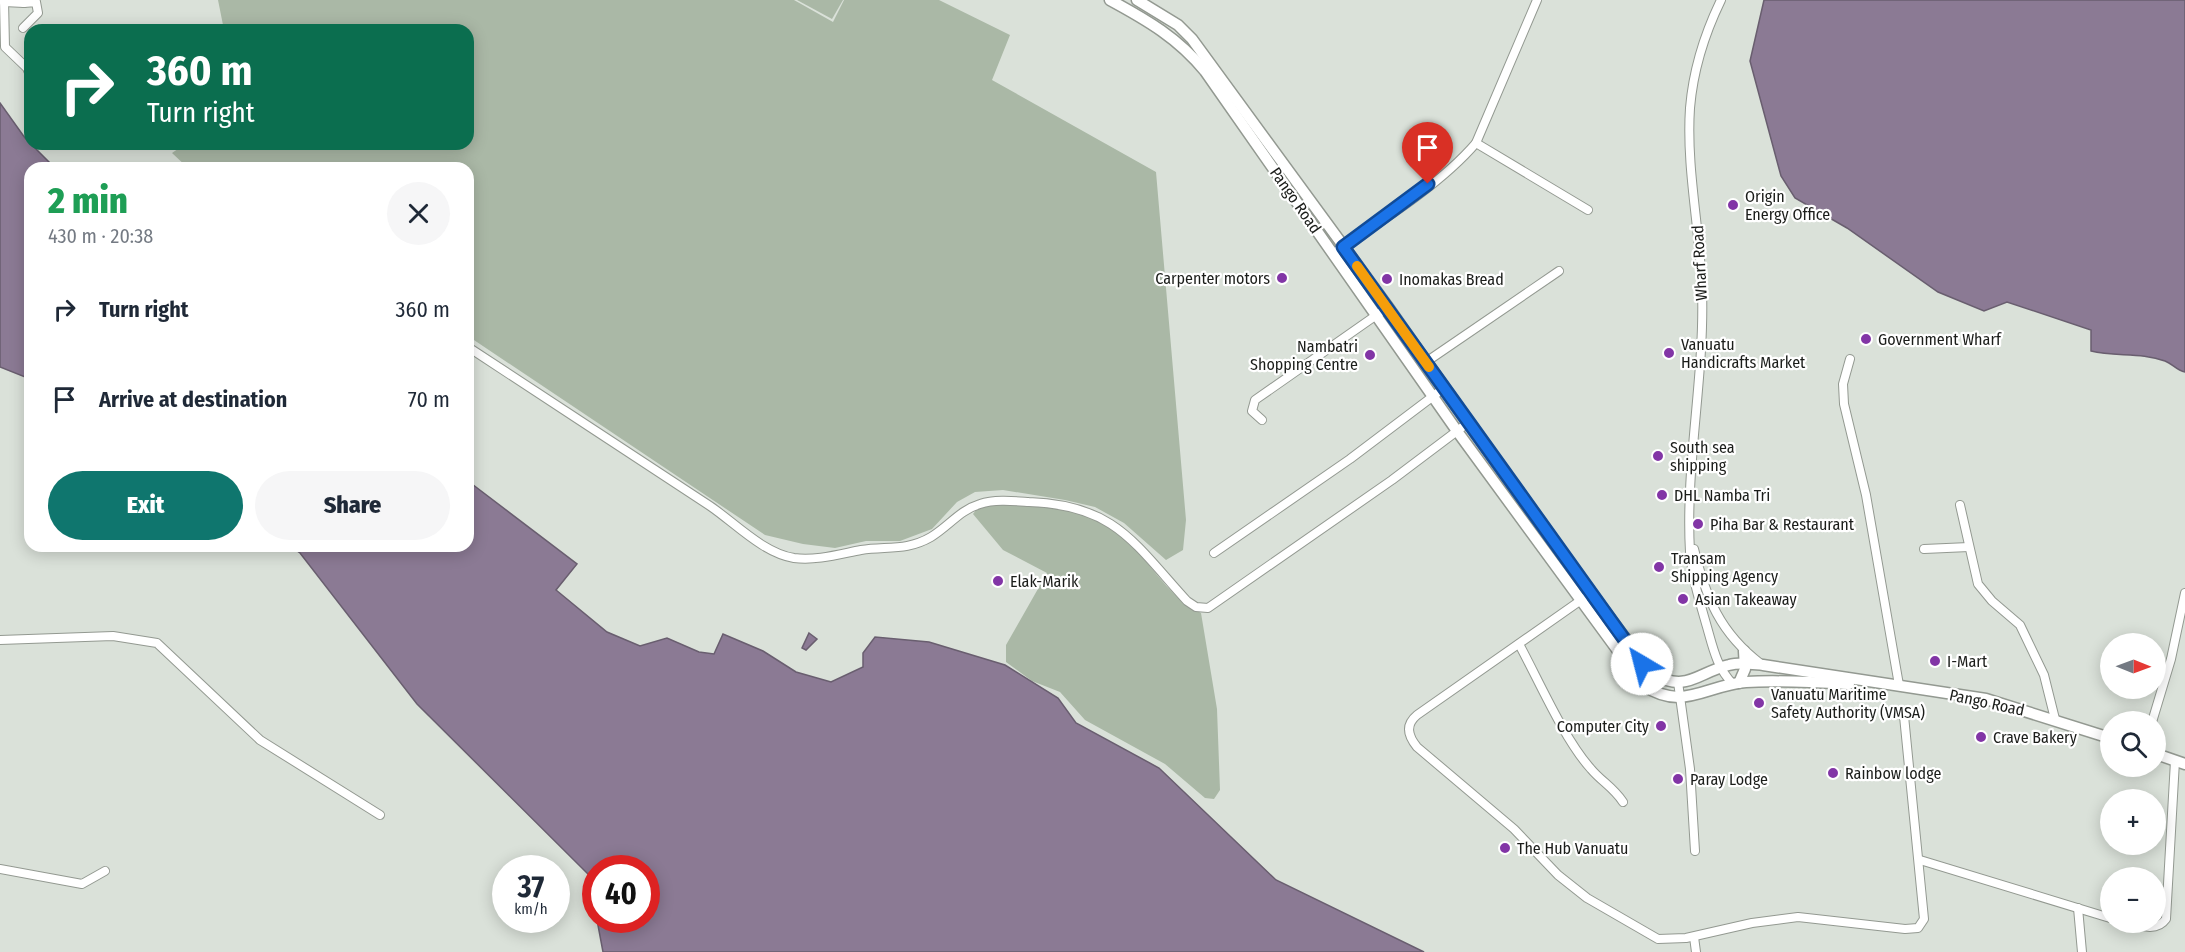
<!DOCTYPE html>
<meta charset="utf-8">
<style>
:root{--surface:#fff;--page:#f6f6f7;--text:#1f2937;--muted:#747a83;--accent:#0f766e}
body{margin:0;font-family:"Fira Sans Condensed",sans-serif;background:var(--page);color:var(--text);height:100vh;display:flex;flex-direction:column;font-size:22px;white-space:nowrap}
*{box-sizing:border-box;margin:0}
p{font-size:20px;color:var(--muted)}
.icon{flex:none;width:33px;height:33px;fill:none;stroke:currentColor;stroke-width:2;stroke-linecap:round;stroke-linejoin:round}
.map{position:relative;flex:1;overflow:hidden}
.details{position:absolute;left:24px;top:162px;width:450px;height:390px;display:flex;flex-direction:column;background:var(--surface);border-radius:18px;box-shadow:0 3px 15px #0003}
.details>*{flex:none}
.top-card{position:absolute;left:24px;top:24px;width:450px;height:126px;border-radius:18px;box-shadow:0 3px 15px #0003;background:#0b6e4f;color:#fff;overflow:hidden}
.needle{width:39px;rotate:91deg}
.fabs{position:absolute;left:2100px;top:633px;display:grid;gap:12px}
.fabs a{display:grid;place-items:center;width:66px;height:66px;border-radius:50%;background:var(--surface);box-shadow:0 3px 15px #0003;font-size:30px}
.speed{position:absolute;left:492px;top:855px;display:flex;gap:12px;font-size:30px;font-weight:700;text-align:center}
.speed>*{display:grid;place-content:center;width:78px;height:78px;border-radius:50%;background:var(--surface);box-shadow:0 3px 15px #0003;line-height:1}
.speed small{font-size:15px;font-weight:400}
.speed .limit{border:9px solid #d22;background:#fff;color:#111}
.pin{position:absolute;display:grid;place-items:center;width:51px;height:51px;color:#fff;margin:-62px -26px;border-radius:50% 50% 50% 0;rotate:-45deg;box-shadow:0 0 6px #0007}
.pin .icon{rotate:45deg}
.me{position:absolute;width:66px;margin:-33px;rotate:323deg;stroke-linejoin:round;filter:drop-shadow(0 0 4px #0008)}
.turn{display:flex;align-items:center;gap:21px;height:126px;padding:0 24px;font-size:27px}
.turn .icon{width:78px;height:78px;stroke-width:2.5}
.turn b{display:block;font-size:42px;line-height:51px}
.round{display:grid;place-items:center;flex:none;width:63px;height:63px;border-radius:32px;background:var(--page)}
.headline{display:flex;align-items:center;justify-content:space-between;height:102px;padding:0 24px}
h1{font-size:36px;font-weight:800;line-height:45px;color:#1e9e55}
.primary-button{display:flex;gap:12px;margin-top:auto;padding:12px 24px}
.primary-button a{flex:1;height:69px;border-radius:36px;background:var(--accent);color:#fff;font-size:24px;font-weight:800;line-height:69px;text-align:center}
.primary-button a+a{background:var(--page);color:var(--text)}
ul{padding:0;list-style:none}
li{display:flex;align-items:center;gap:18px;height:90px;padding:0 24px}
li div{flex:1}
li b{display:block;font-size:22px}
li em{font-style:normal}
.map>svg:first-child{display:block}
</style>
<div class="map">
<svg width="2185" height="952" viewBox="0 0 2185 952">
<rect width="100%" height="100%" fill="#dae1d9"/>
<g fill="#aab8a6">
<polygon points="218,0 794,0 833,22 844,0 939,0 1010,35 992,80 1156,172 1186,520 1183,550 1166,560 1124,523 1095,507 1065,500 1003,490 975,492 957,502 932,529 900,541 866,541 835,548 803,544 765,535 468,336 468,168 188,168 172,153 185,144 468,144 468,30 224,30"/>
<polygon points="797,0 843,0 832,19"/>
<path d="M1000 503C1039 507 1082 507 1115 531 1148 555 1165 596 1201 613L1217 709 1220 790 1214 799 1205 798 1165 764 1085 720 1060 692 1032 681 1006 662V645L1047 573 1003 550 973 514 979 506Z"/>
</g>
<g fill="#8b7a94" stroke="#695e6f" stroke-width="1.5">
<path d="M1764 0H2185V372C2176 370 2173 364 2165 361 2141 352 2115 357 2091 351V330L2007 302 1984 311 1938 292 1847 228 1795 198 1781 176 1750 61Z"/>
<polygon points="0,103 25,138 55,168 30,168 30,379 0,367"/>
<polygon points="468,481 577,564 556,590 607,632 640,646 667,638 699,652 714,654 723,634 763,651 796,672 831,682 863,667 863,653 875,637 929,642 1005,665 1058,698 1076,723 1159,768 1276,880 1424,952 603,952 597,920 646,920 646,868 596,868 595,910 590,876 417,704 300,553 290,546 468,546"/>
<polygon points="809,633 817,639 806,650 802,648"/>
</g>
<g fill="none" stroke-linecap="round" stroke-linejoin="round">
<g stroke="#939991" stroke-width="10">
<g id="minor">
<polyline points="4,0 5,47 27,68 30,75"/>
<path d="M1721 0C1705 33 1693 72 1690 108 1686 168 1700 229 1702 289 1705 377 1685 464 1690 552 1692 578 1700 602 1707 627 1713 648 1717 668 1733 684"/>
<polyline points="4,2 24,3 25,0"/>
<polyline points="23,28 38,13 36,2 24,3"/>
<polyline points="1476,143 1588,210"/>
<path d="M1334 253C1380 222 1440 185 1476 143L1537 0"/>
<path d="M468 347C549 400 629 453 710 506 735 523 763 553 794 558 816 561 840 554 861 550 887 546 907 551 931 537 949 526 960 510 980 504 995 499 1014 501 1029 502 1115 505 1134 543 1187 601L1196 607 1208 608 1392 480 1469 422"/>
<polyline points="1850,359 1843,384 1844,404 1866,495 1899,685"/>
<polyline points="1426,362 1559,271"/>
<polyline points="1262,420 1252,411 1255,400 1388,307"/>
<polyline points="1960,505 1978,584 1992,601 2020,625 2044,675 2055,719"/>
<path d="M1694 549C1706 598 1720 633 1761 664"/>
<polyline points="1924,549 1969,547"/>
<polyline points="1214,553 1350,459 1444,388"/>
<path d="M1584 598 1417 715C1405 725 1408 736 1417 747L1514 829 1558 875 1587 898 1658 939 1686 938 1752 923 1798 917 1905 929 1918 928 1924 919 1904 716"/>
<polyline points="0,640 113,636 157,643 260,740 380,815"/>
<path d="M1519 644C1539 681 1564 739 1591 769 1602 782 1613 787 1623 802"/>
<polyline points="1678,682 1690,769 1695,851"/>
<polyline points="2152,722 2171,659 2185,593"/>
<polyline points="1920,860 2110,918"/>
<polyline points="0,869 82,884 105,871"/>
<polyline points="2078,908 2082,952"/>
<path d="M2128 922C2141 926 2157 932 2166 919L2175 761"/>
<polyline points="1694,937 1696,952"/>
</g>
</g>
<g stroke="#939991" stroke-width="13">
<g id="tertiary">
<path d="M1110 0C1147 20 1178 38 1205 71L1457 431 1643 685C1683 712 1706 685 1746 682 1780 680 1814 682 1849 684"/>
<path d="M1137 0 1178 25 1192 39 1388 307 1552 541 1652 674C1688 693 1696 673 1729 665 1740 662 1751 664 1763 665L1986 699 2110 738"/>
<polyline points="1739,683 1745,669 1744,651"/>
<polyline points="2156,754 2185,764"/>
</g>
</g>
<use href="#minor" stroke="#fff" stroke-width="8"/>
<use href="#tertiary" stroke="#fff" stroke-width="10"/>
</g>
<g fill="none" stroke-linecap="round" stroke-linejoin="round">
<g stroke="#114b97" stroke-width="15">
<polyline id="route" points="1428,184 1343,247 1642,664"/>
</g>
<use href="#route" stroke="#1a73e8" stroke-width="10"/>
<polyline stroke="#f59e0b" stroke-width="10" points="1357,266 1429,367"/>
</g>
<g fill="#8235a6" stroke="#fff" stroke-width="2">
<circle cx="1733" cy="205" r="6"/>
<circle cx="1282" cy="278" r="6"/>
<circle cx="1387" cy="279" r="6"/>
<circle cx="1866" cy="339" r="6"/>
<circle cx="1669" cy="353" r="6"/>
<circle cx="1370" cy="355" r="6"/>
<circle cx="1658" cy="456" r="6"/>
<circle cx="1662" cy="495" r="6"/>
<circle cx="1698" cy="524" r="6"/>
<circle cx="1659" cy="567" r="6"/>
<circle cx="998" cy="581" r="6"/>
<circle cx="1683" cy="599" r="6"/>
<circle cx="1935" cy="661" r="6"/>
<circle cx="1759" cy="703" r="6"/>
<circle cx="1661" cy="726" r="6"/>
<circle cx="1981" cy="737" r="6"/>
<circle cx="1833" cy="773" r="6"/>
<circle cx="1678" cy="779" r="6"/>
<circle cx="1505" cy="848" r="6"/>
</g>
<g text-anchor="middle" stroke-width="4.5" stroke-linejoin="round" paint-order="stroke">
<g font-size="16" fill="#1b1d1a" stroke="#fff" text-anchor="start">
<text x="1745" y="202">Origin<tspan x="1745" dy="18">Energy Office</tspan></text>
<text x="1270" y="284" text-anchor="end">Carpenter motors</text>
<text x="1399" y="285">Inomakas Bread</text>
<text x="1878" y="345">Government Wharf</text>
<text x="1681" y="350">Vanuatu<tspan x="1681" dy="18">Handicrafts Market</tspan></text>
<text x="1358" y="352" text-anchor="end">Nambatri<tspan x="1358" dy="18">Shopping Centre</tspan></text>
<text x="1670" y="453">South sea<tspan x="1670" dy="18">shipping</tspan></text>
<text x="1674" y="501">DHL Namba Tri</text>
<text x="1710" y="530">Piha Bar &amp; Restaurant</text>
<text x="1671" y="564">Transam<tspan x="1671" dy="18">Shipping Agency</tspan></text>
<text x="1010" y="587">Elak-Marik</text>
<text x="1695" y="605">Asian Takeaway</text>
<text x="1947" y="667">I-Mart</text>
<text x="1771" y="700">Vanuatu Maritime<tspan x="1771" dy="18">Safety Authority (VMSA)</tspan></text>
<text x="1649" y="732" text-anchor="end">Computer City</text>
<text x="1993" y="743">Crave Bakery</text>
<text x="1845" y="779">Rainbow lodge</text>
<text x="1690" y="785">Paray Lodge</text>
<text x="1517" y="854">The Hub Vanuatu</text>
</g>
<g font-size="16" fill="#1b1d1a" stroke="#fff">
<text transform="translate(1296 200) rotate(55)" y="6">Pango Road</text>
<text transform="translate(1699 263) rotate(-93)" y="6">Wharf Road</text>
<text transform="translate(1987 702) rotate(12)" y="6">Pango Road</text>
</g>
</g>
</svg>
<div class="fabs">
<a><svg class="needle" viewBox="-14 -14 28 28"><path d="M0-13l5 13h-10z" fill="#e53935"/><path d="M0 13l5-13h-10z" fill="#747a83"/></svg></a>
<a><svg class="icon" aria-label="search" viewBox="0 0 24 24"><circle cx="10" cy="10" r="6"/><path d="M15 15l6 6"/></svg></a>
<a>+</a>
<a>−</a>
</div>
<div class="speed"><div>37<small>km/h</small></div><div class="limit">40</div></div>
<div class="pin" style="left:1428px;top:184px;background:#d93025"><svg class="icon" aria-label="arrive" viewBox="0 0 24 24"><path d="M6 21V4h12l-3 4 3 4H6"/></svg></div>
<svg class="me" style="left:1642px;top:664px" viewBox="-20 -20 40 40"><circle r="19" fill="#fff"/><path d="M0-13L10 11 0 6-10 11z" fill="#1a73e8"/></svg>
<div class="top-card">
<div class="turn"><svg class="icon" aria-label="right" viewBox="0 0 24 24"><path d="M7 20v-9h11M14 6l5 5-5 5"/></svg><div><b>360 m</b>Turn right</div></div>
</div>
<section class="details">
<div class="headline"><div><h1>2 min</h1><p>430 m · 20:38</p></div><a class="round"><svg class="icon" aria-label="close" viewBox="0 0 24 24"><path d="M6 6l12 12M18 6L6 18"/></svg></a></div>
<ul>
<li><svg class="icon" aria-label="right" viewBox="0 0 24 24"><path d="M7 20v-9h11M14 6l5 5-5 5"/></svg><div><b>Turn right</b></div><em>360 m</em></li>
<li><svg class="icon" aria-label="arrive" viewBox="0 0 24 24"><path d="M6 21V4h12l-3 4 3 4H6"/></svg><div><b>Arrive at destination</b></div><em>70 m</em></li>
</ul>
<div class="primary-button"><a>Exit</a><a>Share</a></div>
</section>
</div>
